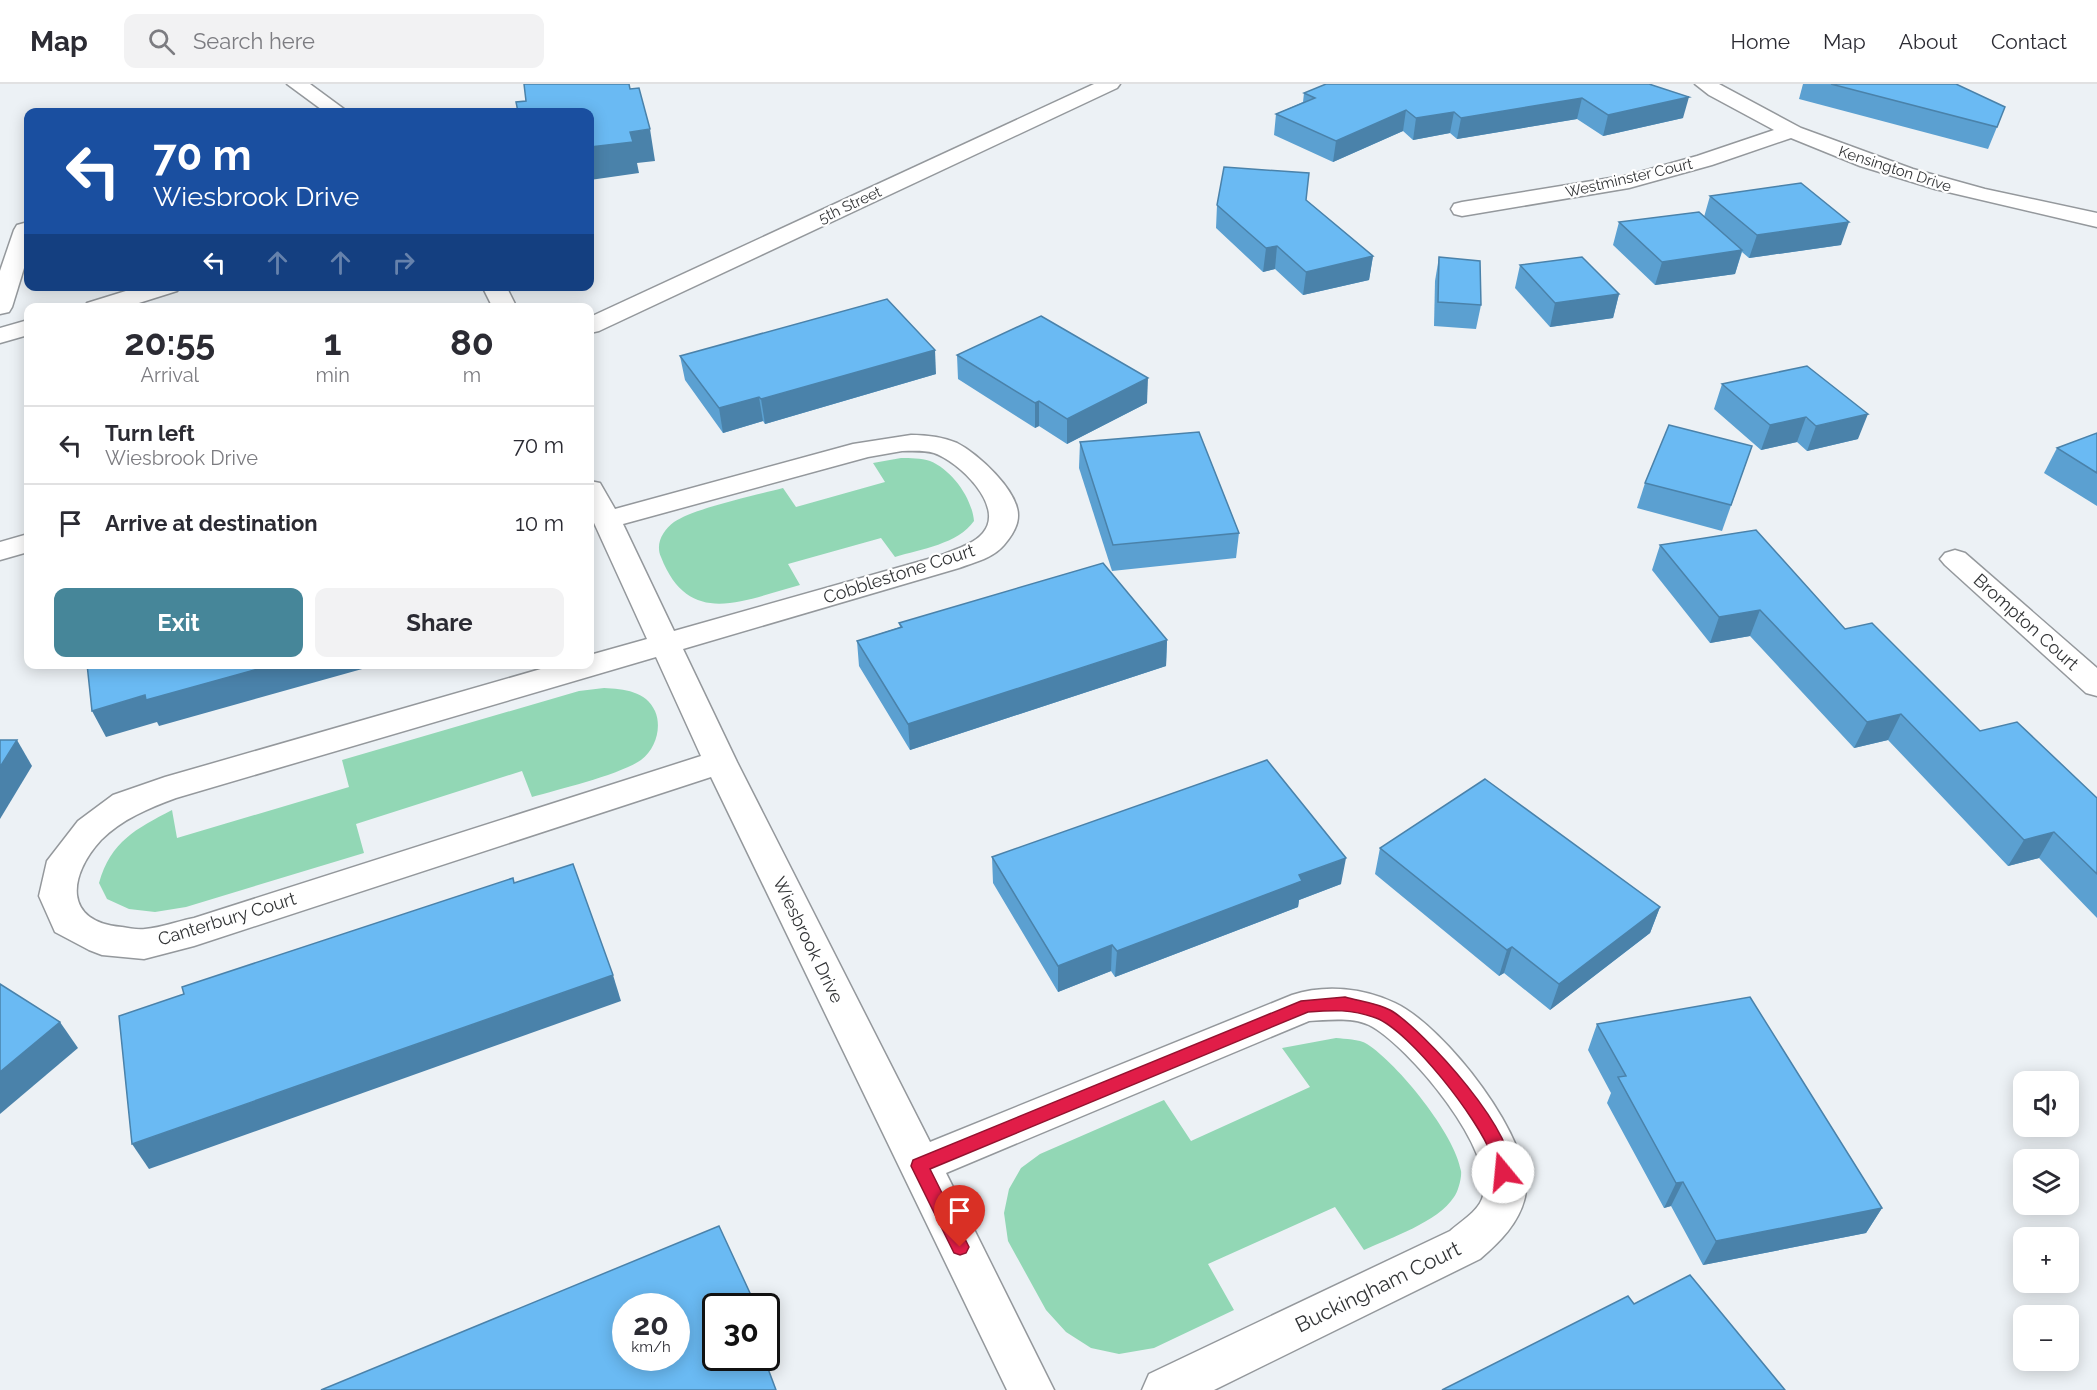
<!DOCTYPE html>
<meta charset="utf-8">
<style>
:root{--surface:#fff;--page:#f2f2f3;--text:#2b2b33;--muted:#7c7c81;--line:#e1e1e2;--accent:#468699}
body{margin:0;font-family:Raleway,sans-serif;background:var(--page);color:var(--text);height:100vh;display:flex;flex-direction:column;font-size:22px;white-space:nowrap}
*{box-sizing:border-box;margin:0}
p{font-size:20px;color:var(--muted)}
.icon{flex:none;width:33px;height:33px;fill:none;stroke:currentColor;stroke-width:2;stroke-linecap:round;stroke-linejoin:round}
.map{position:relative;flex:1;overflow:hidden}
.side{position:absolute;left:24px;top:219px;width:570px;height:366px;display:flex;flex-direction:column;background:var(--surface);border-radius:12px;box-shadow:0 3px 15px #0003}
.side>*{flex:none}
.hud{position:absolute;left:24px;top:24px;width:570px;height:183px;border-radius:12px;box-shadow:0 3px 15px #0003;background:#1a4fa0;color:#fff;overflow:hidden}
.controls{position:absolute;left:2013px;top:987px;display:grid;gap:12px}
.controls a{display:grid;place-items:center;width:66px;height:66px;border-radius:12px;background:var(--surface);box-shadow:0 3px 15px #0003;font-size:30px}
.speed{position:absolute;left:612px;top:1209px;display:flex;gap:12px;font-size:30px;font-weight:700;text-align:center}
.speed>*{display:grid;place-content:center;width:78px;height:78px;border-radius:50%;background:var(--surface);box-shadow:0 3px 15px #0003;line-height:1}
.speed small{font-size:15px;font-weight:400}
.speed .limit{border:3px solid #111;border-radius:9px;background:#fff;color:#111}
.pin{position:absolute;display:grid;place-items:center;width:51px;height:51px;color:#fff;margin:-62px -26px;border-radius:50% 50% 50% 0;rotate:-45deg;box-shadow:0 0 6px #0007}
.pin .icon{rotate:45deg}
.me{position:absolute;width:66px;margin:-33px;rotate:343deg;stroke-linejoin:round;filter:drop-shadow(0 0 4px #0008)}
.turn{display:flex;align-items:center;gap:21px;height:126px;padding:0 30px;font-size:27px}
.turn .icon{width:78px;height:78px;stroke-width:2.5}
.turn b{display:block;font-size:42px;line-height:51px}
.lanes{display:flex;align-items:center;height:57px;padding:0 30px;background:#0003;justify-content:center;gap:30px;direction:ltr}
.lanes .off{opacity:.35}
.eta{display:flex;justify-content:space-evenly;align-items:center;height:102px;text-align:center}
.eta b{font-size:36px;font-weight:700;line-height:42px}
.button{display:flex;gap:12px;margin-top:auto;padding:12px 30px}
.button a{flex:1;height:69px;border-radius:12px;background:var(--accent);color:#fff;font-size:24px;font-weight:700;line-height:69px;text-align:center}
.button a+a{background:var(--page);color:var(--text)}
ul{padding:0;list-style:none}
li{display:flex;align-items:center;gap:18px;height:78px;padding:0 30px;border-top:2px solid var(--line)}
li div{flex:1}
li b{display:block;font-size:22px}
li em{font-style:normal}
header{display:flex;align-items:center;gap:36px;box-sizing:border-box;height:84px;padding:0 30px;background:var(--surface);border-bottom:2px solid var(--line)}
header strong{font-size:28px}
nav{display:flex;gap:33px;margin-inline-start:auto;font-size:21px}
.search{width:420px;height:54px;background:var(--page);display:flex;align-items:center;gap:15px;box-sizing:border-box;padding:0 21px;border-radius:12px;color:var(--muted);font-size:22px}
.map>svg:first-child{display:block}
</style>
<header>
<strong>Map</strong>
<div class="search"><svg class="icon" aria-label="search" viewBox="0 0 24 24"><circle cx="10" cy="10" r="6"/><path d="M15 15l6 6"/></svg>Search here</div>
<nav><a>Home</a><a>Map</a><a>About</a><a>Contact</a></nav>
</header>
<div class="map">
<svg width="2097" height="1306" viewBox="0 0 2097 1306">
<rect width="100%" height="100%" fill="#ecf1f5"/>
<g fill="#92d7b5">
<path d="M901 374C910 374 921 374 930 377 952 386 972 414 974 437 958 460 921 465 895 473L881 454 788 480 800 501C743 516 689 545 661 473 655 460 663 446 674 438 695 424 756 411 783 404L796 423 885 398 873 379Z"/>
<path d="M604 604C624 605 646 607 655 627 662 643 656 665 641 676 619 691 560 705 532 713L522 687 356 740 364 769 186 823 155 828 129 825 107 815 99 799C111 757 136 745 172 726L177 754 349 703 342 676 579 607Z"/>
<path d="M1336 954C1345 955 1359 955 1367 960 1398 980 1455 1050 1461 1087 1462 1093 1458 1108 1454 1113 1438 1138 1390 1154 1364 1166L1335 1123 1208 1180 1234 1226 1154 1264 1119 1270 1091 1264 1066 1248 1046 1226 1008 1157 1004 1129 1009 1105 1021 1084 1040 1070 1164 1016 1191 1057 1310 1003 1282 964Z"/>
</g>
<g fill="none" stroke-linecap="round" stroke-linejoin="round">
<g stroke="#94989c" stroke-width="3">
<g id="minor">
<polygon points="287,0 310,0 348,28 325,28"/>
<polygon points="1094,0 1120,0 1117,4 599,247 590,249 590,233"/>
<polygon points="1695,0 1719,0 1801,44 1913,85 1985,105 2097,129 2097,143 1935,105 1860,82 1791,54 1712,81 1629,104 1462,132 1454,130 1451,125 1454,120 1462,118 1629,91 1697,72 1774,46 1709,11"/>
<polygon points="28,138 28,171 12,223 9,228 0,230 0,187 14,146 17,141"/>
<polygon points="142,202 181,202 177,207 123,224 84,224 87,219"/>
<polygon points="482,202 506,202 517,224 493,224"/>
<polygon points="28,236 28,251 0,259 0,244"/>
<path d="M911 351C926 351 943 353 957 359 977 369 1019 407 1018 432 1018 442 1011 453 1004 461 993 474 975 478 959 484L683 565 737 678 930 1058 1292 911C1325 900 1364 904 1395 919 1443 941 1537 1058 1525 1113 1519 1139 1500 1158 1480 1175L1214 1306H1142L1149 1290 1450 1147C1460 1138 1477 1128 1482 1115 1500 1069 1407 960 1369 941 1352 933 1327 936 1309 937L946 1089 1054 1306H1007L711 693 194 862 144 875 102 871 89 866 55 848 39 812 47 777 78 737 113 711 165 693 558 580H590V571L647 555 590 430V397L600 399 615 425 853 360ZM902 367C912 367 924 366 934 369 958 377 1006 422 983 449 973 461 953 466 939 472L674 547 623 440 868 373ZM656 573 701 672 194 834C178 837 161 844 145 845 138 846 129 844 122 843 63 838 68 792 101 756 122 735 149 724 176 714Z"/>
<polygon points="28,450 28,468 0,476 0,458"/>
<polygon points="1955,466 1965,469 2097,584 2097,612 2086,609 1945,481 1940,475 1945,469"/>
</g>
</g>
<use href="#minor" fill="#fff" fill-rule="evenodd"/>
</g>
<g fill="#5ba0d1">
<polygon points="1649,0 1683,34 1603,52 1577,35 1457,55 1450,49 1413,56 1403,47 1333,78 1274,51 1276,30 1303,18 1304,9"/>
<polygon points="1803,0 1956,0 1997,43 1988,65 1799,15"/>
<polygon points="1710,112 1841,161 1749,174 1742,168 1735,190 1655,201 1613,161 1619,138 1704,133"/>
<polygon points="1306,116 1373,172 1369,196 1303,211 1275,185 1263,188 1216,144 1217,121"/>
<polygon points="1439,173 1481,221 1476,245 1434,242 1435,197"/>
<polygon points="1520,181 1619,210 1613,234 1550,243 1515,204"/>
<polygon points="957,271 1147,319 1067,360 1039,342 1035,344 958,295"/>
<polygon points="680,272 936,290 765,340 763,337 723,349 685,296"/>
<polygon points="1722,300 1858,355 1807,367 1797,358 1761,366 1714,325"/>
<polygon points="2097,349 2097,422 2044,389 2057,364"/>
<polygon points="1080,358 1239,449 1236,474 1112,487 1079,384"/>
<polygon points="1752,362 1722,447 1637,424 1645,399"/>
<polygon points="1660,461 1845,545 1980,647 2097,714 2097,834 2039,774 2008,782 1888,656 1854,664 1750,552 1710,559 1652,486"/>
<polygon points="899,539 1167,556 1166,582 910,666 859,582 857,557 900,543"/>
<polygon points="1380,764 1660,823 1650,849 1550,926 1504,889 1499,892 1375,790"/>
<polygon points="992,773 1341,800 1299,816 1298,823 1115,893 1111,887 1058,908 993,799"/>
<polygon points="1597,940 1882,1124 1866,1149 1703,1181 1671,1122 1664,1124 1607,1019 1611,1009 1588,966"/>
</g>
<g fill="#4a82aa">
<polygon points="1689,13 1683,34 1603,52 1608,31"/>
<polygon points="1582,14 1577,35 1457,55 1461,34"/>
<polygon points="1406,26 1403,47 1333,78 1336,57"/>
<polygon points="1454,28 1450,49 1413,56 1416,34"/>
<polygon points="650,45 655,77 637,79 639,89 590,96 590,63 630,48"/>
<polygon points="1849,138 1841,161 1749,174 1757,151"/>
<polygon points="1277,162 1275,185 1263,188 1266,164"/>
<polygon points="1742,166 1735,190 1655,201 1662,178"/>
<polygon points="1373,172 1369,196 1303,211 1306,188"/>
<polygon points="1619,210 1613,234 1550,243 1555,219"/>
<polygon points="935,266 936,290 765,340 761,315"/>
<polygon points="1148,294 1147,319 1067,360 1067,335"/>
<polygon points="759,313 763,337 723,349 719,324"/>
<polygon points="1039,317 1039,342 1035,344 1035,319"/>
<polygon points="1868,330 1858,355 1807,367 1816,342"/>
<polygon points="1806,333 1797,358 1761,366 1770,341"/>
<polygon points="1760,526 1750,552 1710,559 1719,533"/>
<polygon points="1167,556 1166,582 910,666 908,640"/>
<polygon points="276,580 380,580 159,642 157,638 106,653 92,627 145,611"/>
<polygon points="1901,630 1888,656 1854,664 1867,638"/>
<polygon points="17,656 32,682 0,735 0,683"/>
<polygon points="2054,748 2039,774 2008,782 2024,756"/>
<polygon points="1346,774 1341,800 1299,816 1298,823 1115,893 1117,867 1299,791"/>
<polygon points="1660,823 1650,849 1550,926 1559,900"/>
<polygon points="1112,861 1111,887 1058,908 1058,882"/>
<polygon points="1512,863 1504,889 1499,892 1507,866"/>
<polygon points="613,891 621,917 149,1085 132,1060"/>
<polygon points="60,938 78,964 0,1030 0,988"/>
<polygon points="1683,1098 1671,1122 1664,1124 1676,1099"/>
<polygon points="1882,1124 1866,1149 1703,1181 1716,1157"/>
</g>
<g fill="#6abaf3" stroke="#4a82aa" stroke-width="1.5" fill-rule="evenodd">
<polygon points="524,0 629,0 630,5 639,4 650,45 630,48 633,58 590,63 590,28 518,28 516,18 526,17"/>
<polygon points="1326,0 1649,0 1689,13 1608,31 1582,14 1461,34 1454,28 1416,34 1406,26 1336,57 1276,30 1315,14 1304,9"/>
<polygon points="1831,0 1956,0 2005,23 1997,43"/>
<polygon points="1224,83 1309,89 1306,116 1373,172 1306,188 1277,162 1266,164 1217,121"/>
<polygon points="1801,99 1849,138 1757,151 1710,112"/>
<polygon points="1699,128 1742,166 1662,178 1619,138"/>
<polygon points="1439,173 1480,177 1481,221 1438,218"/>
<polygon points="1582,173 1619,210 1555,219 1520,181"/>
<polygon points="887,215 935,266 761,315 759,313 719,324 680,272"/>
<polygon points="1041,232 1148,294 1067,335 1039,317 1035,319 957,271"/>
<polygon points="1807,282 1868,330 1816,342 1806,333 1770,341 1722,300"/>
<polygon points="1669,341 1752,362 1731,421 1645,399"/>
<polygon points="1199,348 1239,449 1113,461 1080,358"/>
<polygon points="2097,349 2097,389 2057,364"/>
<polygon points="1756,446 1845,545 1872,539 1980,647 2017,638 2097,714 2097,790 2054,748 2024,756 1901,630 1867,638 1760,526 1719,533 1660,461"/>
<polygon points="1103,479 1167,556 908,640 857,557 902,543 899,539"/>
<polygon points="87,580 276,580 146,616 145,611 92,627"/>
<polygon points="0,656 17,656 0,683"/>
<polygon points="1267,676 1346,774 1299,791 1302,797 1117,867 1112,861 1058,882 992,773"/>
<polygon points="1485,695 1660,823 1559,900 1512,863 1507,866 1380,764"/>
<polygon points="573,780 613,891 132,1060 119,932 184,910 182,903 513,794 514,799"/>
<polygon points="0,900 60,938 0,988"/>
<polygon points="1750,913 1882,1124 1716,1157 1683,1098 1676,1099 1618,993 1626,992 1597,940"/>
<path d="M719 1142 756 1222H716V1274H764L776 1306H321ZM626 1222H676V1274H626Z"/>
<polygon points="1690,1191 1785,1306 1442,1306 1628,1212 1634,1220"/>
</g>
<path fill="#e11d48" stroke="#92132f" stroke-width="1.5" d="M1345 913C1359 917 1377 919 1390 926 1421 943 1526 1057 1509 1093L1503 1095 1497 1093C1493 1086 1494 1078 1491 1070 1479 1036 1410 947 1376 934 1351 925 1333 926 1308 928L930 1085 969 1163 966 1169 960 1171 954 1169 911 1082 913 1076 1301 917Z"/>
<g text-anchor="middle" stroke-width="4.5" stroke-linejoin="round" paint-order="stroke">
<g font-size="15" fill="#333537" stroke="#fff">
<text transform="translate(1895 85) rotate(18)" y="5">Kensington Drive</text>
<text transform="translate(1629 94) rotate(-13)" y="5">Westminster Court</text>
<text transform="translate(850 121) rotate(-25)" y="5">5th Street</text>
</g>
<g font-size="18" fill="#333537" stroke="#fff">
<text transform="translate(899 490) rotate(-18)" y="6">Cobblestone Court</text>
<text transform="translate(2026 538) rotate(42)" y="6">Brompton Court</text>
<text transform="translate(227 835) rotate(-17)" y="6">Canterbury Court</text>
<text transform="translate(808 856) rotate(64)" y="6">Wiesbrook Drive</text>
</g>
<g font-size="21" fill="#333537" stroke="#fff">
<text transform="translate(1378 1203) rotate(-26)" y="7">Buckingham Court</text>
</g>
</g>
</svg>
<div class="controls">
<a><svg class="icon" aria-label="sound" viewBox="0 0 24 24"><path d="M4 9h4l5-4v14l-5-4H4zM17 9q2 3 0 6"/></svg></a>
<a><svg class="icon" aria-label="layers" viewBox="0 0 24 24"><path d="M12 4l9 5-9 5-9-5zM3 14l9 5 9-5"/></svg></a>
<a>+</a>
<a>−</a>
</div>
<div class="speed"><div>20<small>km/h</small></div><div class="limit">30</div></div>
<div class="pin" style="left:960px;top:1163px;background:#d93025"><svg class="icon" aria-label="arrive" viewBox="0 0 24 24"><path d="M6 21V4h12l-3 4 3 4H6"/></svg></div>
<svg class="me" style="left:1503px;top:1088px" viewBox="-20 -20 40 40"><circle r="19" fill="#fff"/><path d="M0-13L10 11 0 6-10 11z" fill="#e11d48"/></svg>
<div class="hud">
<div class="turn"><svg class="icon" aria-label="left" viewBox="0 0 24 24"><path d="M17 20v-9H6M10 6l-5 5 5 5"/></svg><div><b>70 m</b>Wiesbrook Drive</div></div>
<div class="lanes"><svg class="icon" aria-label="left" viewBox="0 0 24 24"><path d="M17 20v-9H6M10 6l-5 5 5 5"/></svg><svg class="icon off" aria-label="ahead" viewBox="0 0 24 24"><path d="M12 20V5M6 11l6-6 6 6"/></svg><svg class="icon off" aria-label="ahead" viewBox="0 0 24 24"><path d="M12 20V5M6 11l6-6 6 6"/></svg><svg class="icon off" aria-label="right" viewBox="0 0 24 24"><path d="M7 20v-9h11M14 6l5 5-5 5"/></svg></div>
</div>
<section class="side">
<div class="eta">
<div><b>20:55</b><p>Arrival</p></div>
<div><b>1</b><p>min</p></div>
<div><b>80</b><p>m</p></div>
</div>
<ul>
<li><svg class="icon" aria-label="left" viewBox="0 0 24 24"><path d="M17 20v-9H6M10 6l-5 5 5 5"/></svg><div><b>Turn left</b><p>Wiesbrook Drive</p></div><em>70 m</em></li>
<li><svg class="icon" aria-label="arrive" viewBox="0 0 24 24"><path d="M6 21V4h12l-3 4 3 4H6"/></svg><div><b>Arrive at destination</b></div><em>10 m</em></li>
</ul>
<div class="button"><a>Exit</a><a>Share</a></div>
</section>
</div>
